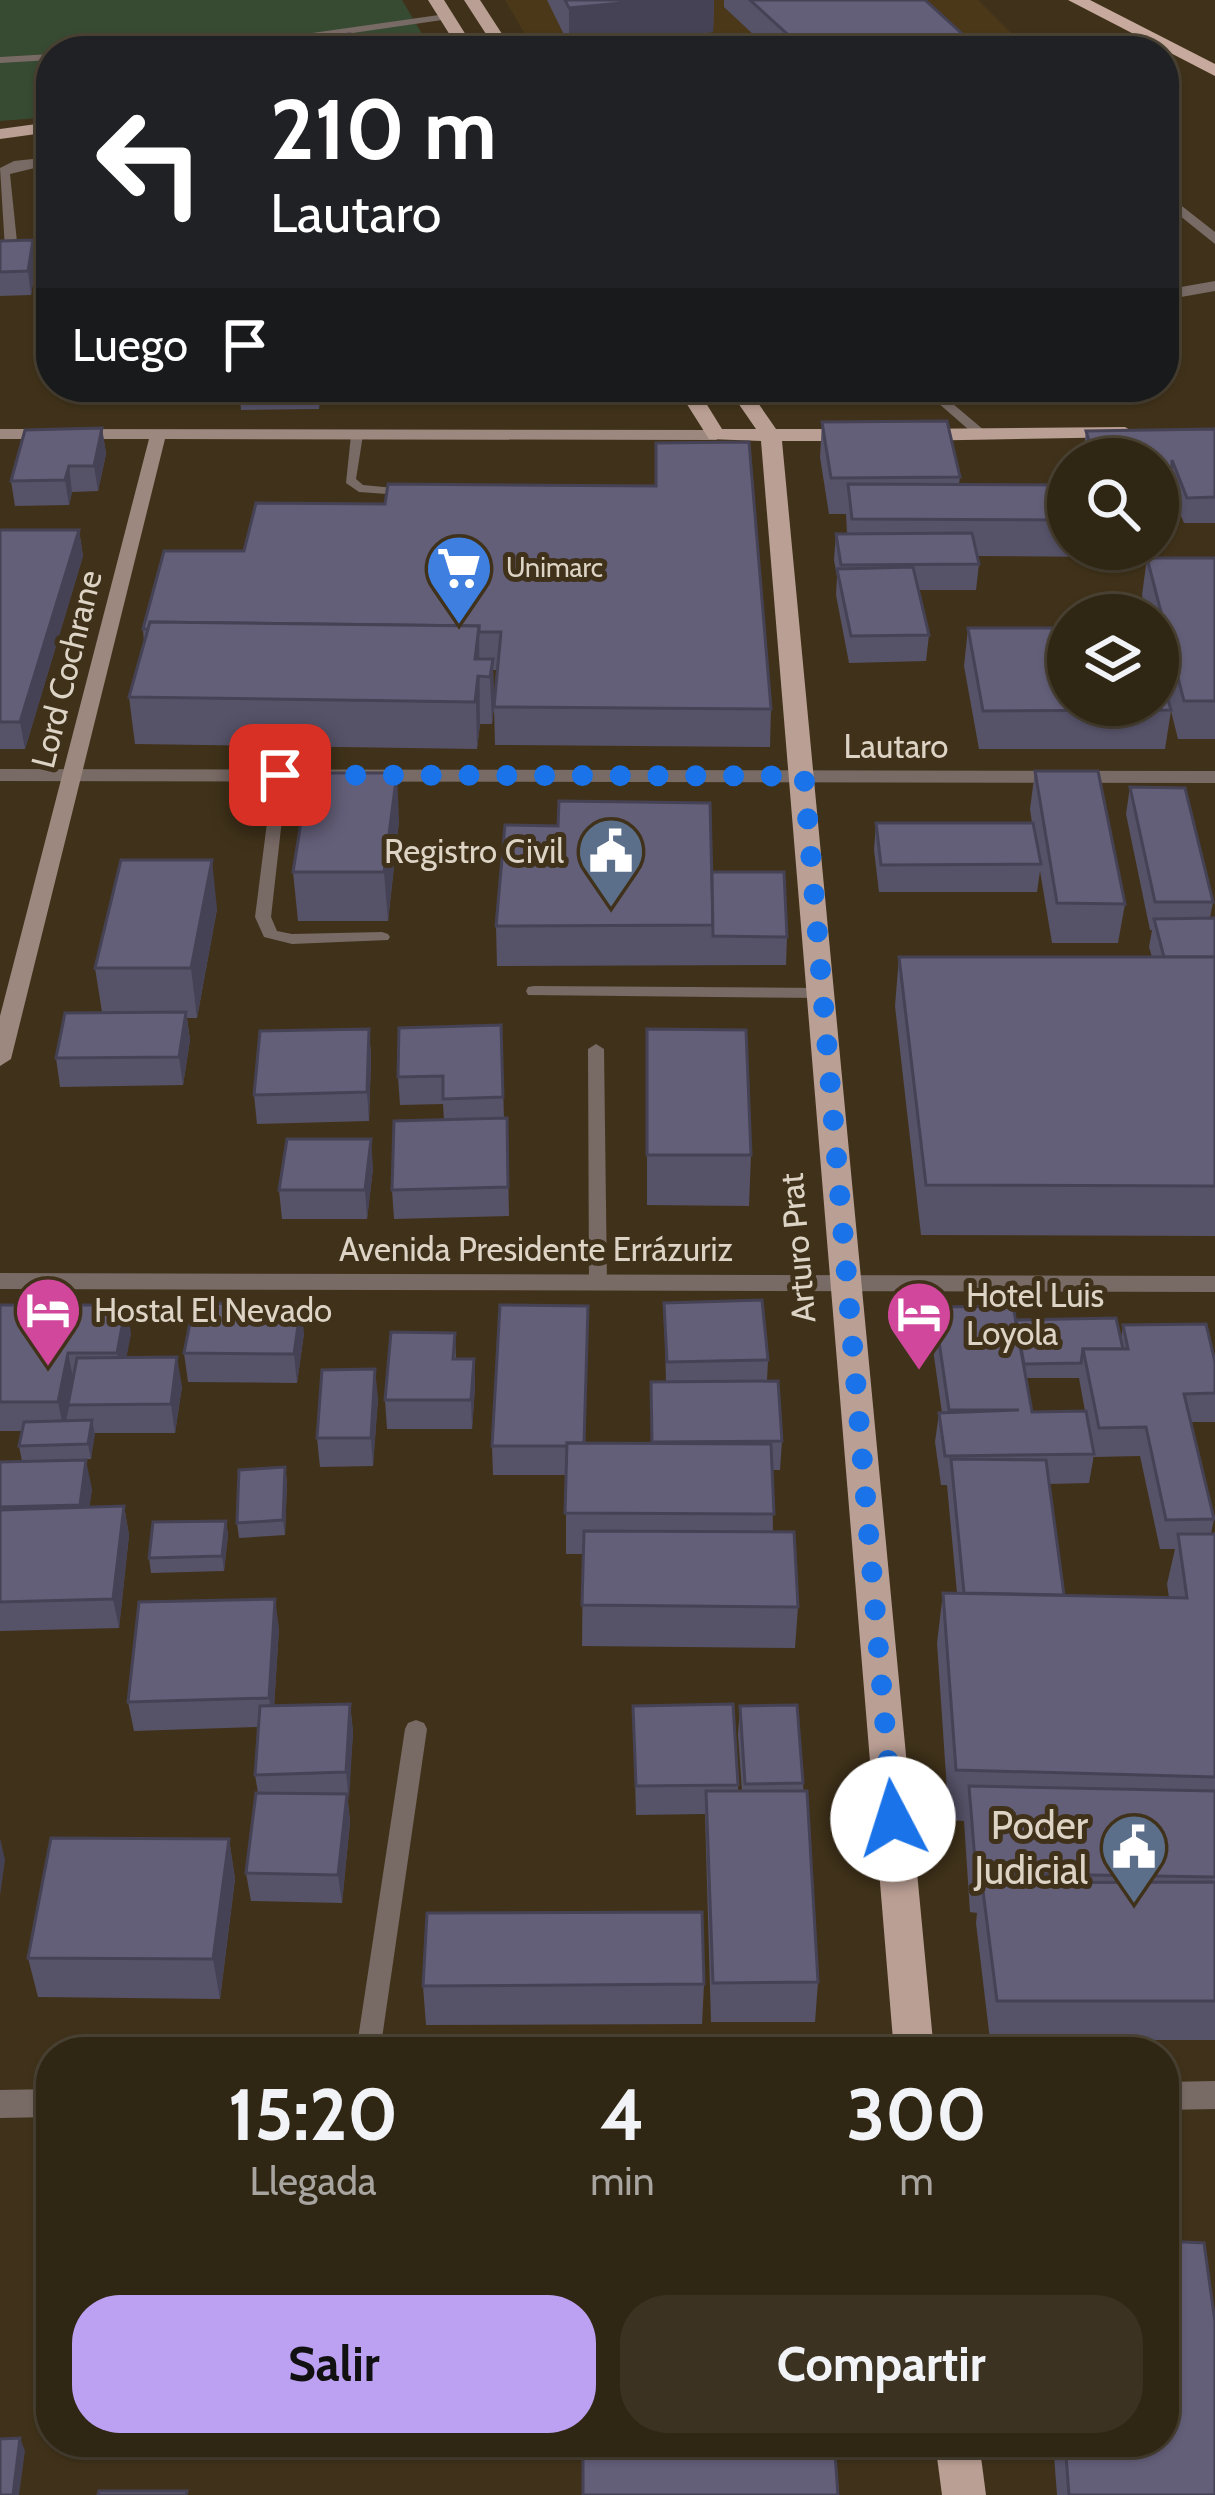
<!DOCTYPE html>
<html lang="es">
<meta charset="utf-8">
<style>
:root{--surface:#302614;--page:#3c3222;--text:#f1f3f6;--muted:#a8a5a0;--line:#4b4334;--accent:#bca0f2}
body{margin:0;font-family:Cabin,sans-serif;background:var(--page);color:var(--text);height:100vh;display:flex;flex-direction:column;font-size:45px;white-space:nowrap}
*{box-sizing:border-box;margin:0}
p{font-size:39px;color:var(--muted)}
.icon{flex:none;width:66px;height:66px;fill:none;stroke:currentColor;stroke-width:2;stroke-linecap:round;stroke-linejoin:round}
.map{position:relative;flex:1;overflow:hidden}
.side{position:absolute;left:36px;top:2037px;width:1143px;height:420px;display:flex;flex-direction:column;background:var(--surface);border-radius:48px;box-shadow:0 3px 9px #0004,0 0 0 3px var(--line)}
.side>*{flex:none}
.banner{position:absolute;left:36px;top:36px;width:1143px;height:366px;border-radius:48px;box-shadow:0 3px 9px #0004,0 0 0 3px var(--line);background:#202124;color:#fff;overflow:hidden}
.controls{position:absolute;left:1047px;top:438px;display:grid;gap:24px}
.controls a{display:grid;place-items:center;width:132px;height:132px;border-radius:50%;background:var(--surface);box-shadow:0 3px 9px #0004,0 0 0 3px var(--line);font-size:60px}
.pin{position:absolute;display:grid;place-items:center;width:102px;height:102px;color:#fff;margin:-51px;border-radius:24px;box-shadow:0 6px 18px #0006}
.me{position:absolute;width:132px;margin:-66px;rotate:355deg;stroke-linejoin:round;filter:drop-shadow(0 0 9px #0008)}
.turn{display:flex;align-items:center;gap:42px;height:252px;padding:0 36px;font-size:54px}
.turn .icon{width:156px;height:156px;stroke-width:2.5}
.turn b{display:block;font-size:84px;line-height:102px}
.then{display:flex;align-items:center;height:114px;padding:0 36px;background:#0003;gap:24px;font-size:45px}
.eta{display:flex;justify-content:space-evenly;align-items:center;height:204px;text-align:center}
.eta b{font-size:72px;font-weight:700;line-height:84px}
.button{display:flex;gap:24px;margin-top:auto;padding:24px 36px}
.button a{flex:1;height:138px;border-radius:48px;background:var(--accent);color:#111;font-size:48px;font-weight:700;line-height:138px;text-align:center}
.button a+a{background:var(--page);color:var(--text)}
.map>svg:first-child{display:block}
</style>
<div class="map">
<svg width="1215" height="2495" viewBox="0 0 1215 2495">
<rect width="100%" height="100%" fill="#40321a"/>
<g fill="#4a3819">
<polygon points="505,0 978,0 1029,51 535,51"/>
<polygon points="794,387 981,387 993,403 807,404"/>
</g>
<polygon fill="#374a32" points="0,0 402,0 432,51 51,51 51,117 0,121"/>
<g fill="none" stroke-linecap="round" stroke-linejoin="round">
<g fill="#786a65" fill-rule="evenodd">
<polygon points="446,14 449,15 449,19 277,44 126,51 131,48 277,38"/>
<polygon points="544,47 548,51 536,51"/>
<polygon points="51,54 51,60 0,63 0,57"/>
<polygon points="920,387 933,387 985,431 985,437 977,437"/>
<polygon points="357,431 363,435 356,479 363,485 415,490 415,496 359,492 346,483 351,435"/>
<polygon points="280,771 287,775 271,917 277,931 292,934 382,932 388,934 390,937 388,940 292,944 264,937 255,917 273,775"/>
<polygon points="534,986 822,988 830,993 822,998 528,995 526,991 528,987"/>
<polygon points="596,1044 604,1049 607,1283 598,1289 589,1283 588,1049"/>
<polygon points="416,1720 424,1723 427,1729 380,2052 356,2052 405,1729 408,1723"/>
</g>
<g fill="#786a65" fill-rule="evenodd">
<path d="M45 135 51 138V243L29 252 5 249 0 168 14 161 42 158 38 139ZM43 166 37 240 17 242 10 174Z"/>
<polygon points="1164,192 1215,232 1215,244 1164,203"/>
<polygon points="1215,281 1215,291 1164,300 1164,290"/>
<polygon points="0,769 1215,771 1215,783 0,781"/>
<polygon points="1215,2081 1215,2109 1164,2110 1164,2082"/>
<polygon points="51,2089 51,2117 0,2118 0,2090"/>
</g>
<polygon fill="#786a65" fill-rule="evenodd" points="0,1273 1215,1276 1215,1292 0,1289"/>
<polygon fill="#9d887f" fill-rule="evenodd" points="0,429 716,430 724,435 716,440 165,439 11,1059 0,1066 0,1016 149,439 0,439"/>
<g fill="#ba9f94" fill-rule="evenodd">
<polygon points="428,0 444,0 476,51 460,51"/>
<polygon points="464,0 480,0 513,51 497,51"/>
<polygon points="51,122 51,132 0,139 0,129"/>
<polygon points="676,387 696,387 722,429 756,429 727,387 747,387 776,429 861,429 871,435 861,441 782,441 934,2052 894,2052 761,441 709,439"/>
<polygon points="1125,427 1135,433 1132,437 909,441 899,435 909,429"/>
<polygon points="935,2442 979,2442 986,2495 942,2495"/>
</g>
<polygon fill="#c7aa9d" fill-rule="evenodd" points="1068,0 1090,0 1215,64 1215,76"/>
</g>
<g fill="#565268" fill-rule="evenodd">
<polygon points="547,0 714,0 713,32 569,45"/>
<polygon points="724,0 925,0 981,51 771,51 724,7"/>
<polygon points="0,241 36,263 31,295 0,296"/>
<polygon points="239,387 322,387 319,409 241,410"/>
<polygon points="380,387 437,387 435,404 381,405"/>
<polygon points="448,387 540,387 540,393 448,394"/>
<polygon points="822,422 960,477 959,484 1068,485 1068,549 1114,549 1113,557 977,556 979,564 976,590 918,590 929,635 926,661 849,663 836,595 837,577 834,560 836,534 847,534 846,514 829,514 820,457"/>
<polygon points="102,428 106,454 98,491 72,492 69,505 15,506 11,481"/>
<polygon points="1215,429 1215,523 1184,523 1169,487 1168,492 1158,492 1158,459 1084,459 1083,456 1086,431"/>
<polygon points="0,530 79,530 83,556 25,749 0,749"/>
<path d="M244 551 771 709 770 747 495 745 494 708 492 724H480L477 749 135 744 129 697 144 643 143 629ZM493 670H497L494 704Z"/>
<polygon points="1147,558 1215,558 1215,739 1178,739 1171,711 1165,749 979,749 964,666 968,628 1168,699 1158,661 1158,615 1147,615 1142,595"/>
<polygon points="1035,771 1125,904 1118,943 1052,943 1040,871 1037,892 879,892 874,850 876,823 1032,823 1030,809"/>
<polygon points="1130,787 1213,902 1210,918 1215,918 1215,1236 921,1235 895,1006 899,957 1152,957 1149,947 1152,930 1150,930 1126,814"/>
<polygon points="399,821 388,921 298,921 293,872"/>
<polygon points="712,872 787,937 786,965 497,966 496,926"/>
<polygon points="217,909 197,1018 187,1018 190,1040 183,1085 60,1087 56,1058 102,1012 95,968"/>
<polygon points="501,1025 504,1118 507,1118 509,1216 394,1219 392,1190 444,1120 443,1104 400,1105 398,1077"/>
<polygon points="369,1029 371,1057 369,1121 257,1124 254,1095"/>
<polygon points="647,1029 751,1155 749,1206 647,1205"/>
<polygon points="373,1168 367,1219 282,1219 279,1190"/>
<polygon points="664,1303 768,1360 767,1381 782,1441 780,1470 772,1470 773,1532 798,1607 795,1648 582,1646 583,1554 566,1554 566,1475 493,1475 492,1446 588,1306 585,1443 651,1444 651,1382 666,1382"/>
<polygon points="0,1305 131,1333 126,1357 182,1386 175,1433 94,1433 91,1459 22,1461 19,1446 22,1431 0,1431"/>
<path d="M934 1307 1121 1339 1123 1325 1215 1362V1422H1191L1214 1519 1211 1534H1215V2040H990L976 1923 977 1913 970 1912 964 1821 949 1820 937 1643 943 1593H957L947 1485H941L935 1442 939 1413H942L931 1335ZM1026 1378H1079L1085 1411 1032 1412ZM1094 1455V1457L1140 1456 1160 1549H1175L1167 1584 1169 1598 1064 1595 1049 1484 1089 1483Z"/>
<polygon points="304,1333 297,1383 188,1382 184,1353"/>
<polygon points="455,1333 456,1359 474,1359 475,1387 472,1429 387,1429 385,1400"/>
<polygon points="378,1398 373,1466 320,1467 317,1438"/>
<polygon points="0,1462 92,1489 89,1507 124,1506 129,1535 119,1628 0,1631"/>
<polygon points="285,1467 287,1482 285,1535 239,1538 237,1523"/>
<polygon points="226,1521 228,1535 224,1571 151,1573 149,1558"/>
<polygon points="279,1628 274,1706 350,1704 353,1732 348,1801 350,1822 342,1903 251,1901 246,1873 258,1793 255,1775 259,1727 134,1731 128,1702"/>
<polygon points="633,1706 738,1785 738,1791 742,1791 738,1735 740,1706 803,1783 818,1982 815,2022 711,2022 705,1814 636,1815"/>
<polygon points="229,1839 235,1879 220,1999 38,1997 28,1958"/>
<polygon points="704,1984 702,2024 426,2025 423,1986"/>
<polygon points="418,2442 834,2442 583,2456 419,2452"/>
<polygon points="1053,2442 1164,2442 1215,2495 1057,2495"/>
</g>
<g fill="#464255">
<polygon points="652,0 714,0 713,32 569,45 569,8"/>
<polygon points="33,240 36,263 31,295 28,271"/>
<polygon points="317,387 322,387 319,409"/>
<polygon points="102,428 106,454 98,491 94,466"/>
<polygon points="69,466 72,492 69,505 65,480"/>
<polygon points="79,530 83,556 25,749 20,722"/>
<polygon points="479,626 480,724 477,749 475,659"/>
<polygon points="493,659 494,706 492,724 490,677"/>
<polygon points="397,773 399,821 388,921 384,872"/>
<polygon points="212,860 217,909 197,1018 191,968"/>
<polygon points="186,1012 190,1040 183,1085 179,1057"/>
<polygon points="369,1029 371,1057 369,1121 367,1092"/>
<polygon points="371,1139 373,1168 367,1219 365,1190"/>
<polygon points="301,1304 304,1333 297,1383 294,1354"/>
<polygon points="126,1305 131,1333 122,1382 117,1353"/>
<polygon points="68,1353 74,1382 64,1431 58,1402"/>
<polygon points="177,1357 182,1386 175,1433 171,1404"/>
<polygon points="474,1359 475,1387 472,1429 471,1400"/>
<polygon points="375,1369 378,1398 373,1466 371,1438"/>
<polygon points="92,1420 95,1435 91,1459 88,1444"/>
<polygon points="86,1460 92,1489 86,1533 80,1505"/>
<polygon points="285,1467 287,1482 285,1535 283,1520"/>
<polygon points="124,1506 129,1535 119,1628 113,1599"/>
<polygon points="226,1521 228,1535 224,1571 222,1556"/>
<polygon points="275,1599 279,1628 273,1726 269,1698"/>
<polygon points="350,1704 353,1732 349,1801 346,1772"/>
<polygon points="347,1794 350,1822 342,1903 338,1875"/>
<polygon points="0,1838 5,1860 0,1896"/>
<polygon points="229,1839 235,1879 220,1999 213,1959"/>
<polygon points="20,2438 25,2451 19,2495 13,2495"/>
</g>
<g fill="#645f79" stroke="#464255" stroke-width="3">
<polygon points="565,0 652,0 569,8"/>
<polygon points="750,0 925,0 981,51 806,51"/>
<polygon points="350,34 356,51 319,51 314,37"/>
<polygon points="33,240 28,271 0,272 0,241"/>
<polygon points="947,421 960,477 831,478 822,422"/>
<polygon points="102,428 94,466 69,466 65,480 11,481 25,430"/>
<polygon points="1215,429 1215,497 1187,498 1172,460 1172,467 1158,467 1158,459 1095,459 1086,431"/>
<polygon points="749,442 771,709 494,707 501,632 479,632 479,626 150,622 148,629 143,629 164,551 244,551 256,503 385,504 388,484 656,486 656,443"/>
<polygon points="848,484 1068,485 1068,520 852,519"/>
<polygon points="0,530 79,530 20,722 0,722"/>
<polygon points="972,533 979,564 841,565 836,534"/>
<polygon points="1147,558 1215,558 1215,701 1184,701"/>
<polygon points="913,567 929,635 851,636 837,569"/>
<polygon points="150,622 479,626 475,659 493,659 490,677 478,676 475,702 129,697"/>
<polygon points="968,628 1068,628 1068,705 1158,705 1158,665 1171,710 983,711"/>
<polygon points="1035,771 1098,771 1125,904 1057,903"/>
<polygon points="309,773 397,773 384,872 293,872"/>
<polygon points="1130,787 1185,788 1213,902 1155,902"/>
<polygon points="559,801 710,803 713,925 496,926 505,825 558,826"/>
<polygon points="876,823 1033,823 1041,864 881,865"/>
<polygon points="121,860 212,860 191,968 95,968"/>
<polygon points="712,872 784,872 787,937 713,936"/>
<polygon points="1215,918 1215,957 1164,957 1154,919"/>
<polygon points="899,957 1215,957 1215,1186 926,1185"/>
<polygon points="186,1012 179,1057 56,1058 65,1013"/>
<polygon points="501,1025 503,1097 443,1099 443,1076 398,1077 399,1028"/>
<polygon points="369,1029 367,1092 254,1095 260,1031"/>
<polygon points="647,1029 746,1030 751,1155 647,1155"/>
<polygon points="507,1118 508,1187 392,1190 394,1121"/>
<polygon points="287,1139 371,1139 365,1190 279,1190"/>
<polygon points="762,1300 768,1360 667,1362 664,1303"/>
<polygon points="194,1303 301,1304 294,1354 184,1353"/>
<polygon points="0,1305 126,1305 117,1353 68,1353 58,1402 0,1402"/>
<polygon points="500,1305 588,1306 584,1443 567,1443 567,1446 492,1446"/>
<polygon points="1013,1306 1032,1412 1086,1411 1094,1454 945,1456 939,1413 1019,1410 949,1410 934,1307"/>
<polygon points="1116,1318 1123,1349 1083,1349 1081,1363 1024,1364 1016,1320"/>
<polygon points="1206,1324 1215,1362 1215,1393 1184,1394 1214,1519 1166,1520 1146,1427 1099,1428 1083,1349 1128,1349 1123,1325"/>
<polygon points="391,1332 455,1333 453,1359 474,1359 471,1400 385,1400"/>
<polygon points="177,1357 171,1404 68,1405 77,1358"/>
<polygon points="375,1369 371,1438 317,1438 322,1370"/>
<polygon points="778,1381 782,1441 652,1442 651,1382"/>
<polygon points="92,1420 88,1444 19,1446 24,1422"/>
<polygon points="567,1443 771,1444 774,1514 565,1513"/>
<polygon points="951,1459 1046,1460 1064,1595 964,1593"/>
<polygon points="86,1460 80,1505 0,1507 0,1462"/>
<polygon points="285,1467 283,1520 237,1523 239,1470"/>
<polygon points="124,1506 113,1599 0,1602 0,1510"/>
<polygon points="226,1521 222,1556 149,1558 153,1522"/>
<polygon points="584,1531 794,1532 798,1607 582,1605"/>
<polygon points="1178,1534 1215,1534 1215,1777 956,1770 943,1593 1187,1598"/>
<polygon points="275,1599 269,1698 128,1702 139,1602"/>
<polygon points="350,1704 346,1772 255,1775 260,1706"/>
<polygon points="733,1704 738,1785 636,1786 633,1706"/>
<polygon points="797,1705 803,1783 745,1784 740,1706"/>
<polygon points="969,1786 1215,1791 1215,1877 976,1873"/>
<polygon points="706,1791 807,1791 818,1982 713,1983"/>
<polygon points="256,1793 347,1794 338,1875 246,1873"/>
<polygon points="51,1838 229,1839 213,1959 28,1958"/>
<polygon points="1215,1882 1215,2001 997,2001 982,1883"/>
<polygon points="702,1912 704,1984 423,1986 427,1913"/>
<polygon points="1164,2241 1204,2243 1215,2322 1215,2495 1069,2495 1065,2442 1164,2442"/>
<polygon points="20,2438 13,2495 0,2495 0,2439"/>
<polygon points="583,2442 834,2442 838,2495 583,2495"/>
<polygon points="99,2491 187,2491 186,2495 98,2495"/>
</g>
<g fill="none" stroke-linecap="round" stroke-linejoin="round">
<polyline stroke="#1a73e8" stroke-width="21" stroke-dasharray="0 37.8" points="280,775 804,776 893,1819"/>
</g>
<defs>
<g id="supermarket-pin" transform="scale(3.45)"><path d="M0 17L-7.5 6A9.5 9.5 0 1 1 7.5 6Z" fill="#3f7fe0" stroke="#40321a"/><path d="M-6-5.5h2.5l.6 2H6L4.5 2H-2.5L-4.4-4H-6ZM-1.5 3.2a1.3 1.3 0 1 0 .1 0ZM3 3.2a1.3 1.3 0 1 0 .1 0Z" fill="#fff"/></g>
<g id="civic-pin" transform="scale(3.45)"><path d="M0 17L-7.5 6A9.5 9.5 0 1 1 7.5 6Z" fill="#5c6f8a" stroke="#40321a"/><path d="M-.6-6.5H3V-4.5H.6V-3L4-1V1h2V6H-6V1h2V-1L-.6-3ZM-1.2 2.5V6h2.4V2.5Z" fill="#fff"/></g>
<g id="hotel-pin" transform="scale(3.45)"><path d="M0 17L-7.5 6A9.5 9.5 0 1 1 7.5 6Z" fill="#d1479c" stroke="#40321a"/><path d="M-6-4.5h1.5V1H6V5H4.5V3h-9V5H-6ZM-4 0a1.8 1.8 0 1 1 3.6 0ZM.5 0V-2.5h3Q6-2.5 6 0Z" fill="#fff"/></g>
</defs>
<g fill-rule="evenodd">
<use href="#supermarket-pin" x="459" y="568"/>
<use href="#civic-pin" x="611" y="851"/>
<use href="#hotel-pin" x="48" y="1310"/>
<use href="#hotel-pin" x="919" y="1314"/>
<use href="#civic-pin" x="1134" y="1847"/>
</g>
<g text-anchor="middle" stroke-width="10" stroke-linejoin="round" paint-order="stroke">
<g font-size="27" fill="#ddd4c6" stroke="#40321a" text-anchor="start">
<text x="506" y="577">Unimarc</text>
</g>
<g font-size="33" fill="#ddd4c6" stroke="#40321a">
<text transform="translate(66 669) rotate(-76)" y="12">Lord Cochrane</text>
<text x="896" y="758">Lautaro</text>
<text transform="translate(797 1248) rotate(-95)" y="12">Arturo Prat</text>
<text x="536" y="1261">Avenida Presidente Errázuriz</text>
</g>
<g font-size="33" fill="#ddd4c6" stroke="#40321a" text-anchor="start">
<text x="564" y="863" text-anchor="end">Registro Civil</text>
<text x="966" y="1307">Hotel Luis<tspan x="966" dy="38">Loyola</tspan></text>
<text x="94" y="1322">Hostal El Nevado</text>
</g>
<g font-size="39" fill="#ddd4c6" stroke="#40321a" text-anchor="end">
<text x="1088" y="1839">Poder<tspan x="1088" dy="45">Judicial</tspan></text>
</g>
</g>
</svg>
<div class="controls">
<a><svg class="icon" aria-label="search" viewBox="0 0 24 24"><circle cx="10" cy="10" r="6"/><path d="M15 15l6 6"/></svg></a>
<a><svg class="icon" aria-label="layers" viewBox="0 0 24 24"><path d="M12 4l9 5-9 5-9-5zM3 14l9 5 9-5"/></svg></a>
</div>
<div class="pin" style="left:280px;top:775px;background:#d93025"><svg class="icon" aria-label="arrive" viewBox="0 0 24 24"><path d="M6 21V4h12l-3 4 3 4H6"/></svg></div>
<svg class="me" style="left:893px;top:1819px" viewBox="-20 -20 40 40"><circle r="19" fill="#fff"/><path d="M0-13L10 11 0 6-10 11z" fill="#1a73e8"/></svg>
<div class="banner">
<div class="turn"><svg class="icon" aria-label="left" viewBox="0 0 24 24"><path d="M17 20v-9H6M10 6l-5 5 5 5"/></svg><div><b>210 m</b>Lautaro</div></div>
<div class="then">Luego<svg class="icon" aria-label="arrive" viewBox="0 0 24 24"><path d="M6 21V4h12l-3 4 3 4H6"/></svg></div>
</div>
<section class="side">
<div class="eta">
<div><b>15:20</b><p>Llegada</p></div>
<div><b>4</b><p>min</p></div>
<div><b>300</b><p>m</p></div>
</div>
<div class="button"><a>Salir</a><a>Compartir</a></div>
</section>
</div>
